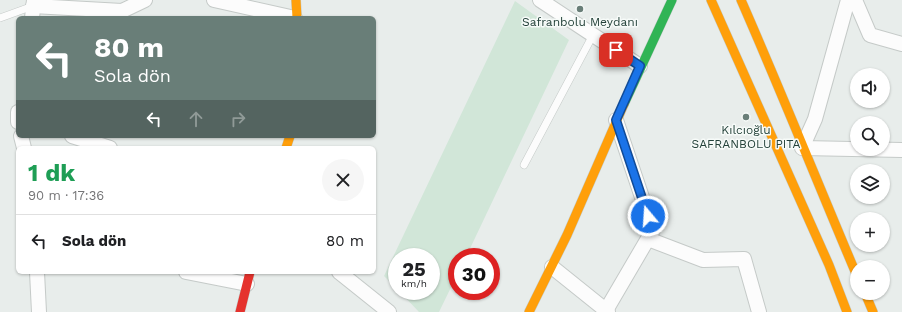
<!DOCTYPE html>
<html lang="tr">
<meta charset="utf-8">
<style>
:root{--surface:#fff;--page:#f6f6f6;--text:#202124;--muted:#757577;--line:#e0e0e0}
body{margin:0;font-family:"Work Sans",sans-serif;background:var(--page);color:var(--text);height:100vh;display:flex;flex-direction:column;font-size:15px;white-space:nowrap}
*{box-sizing:border-box;margin:0}
p{font-size:13px;color:var(--muted)}
.icon{flex:none;width:22px;height:22px;fill:none;stroke:currentColor;stroke-width:2;stroke-linecap:round;stroke-linejoin:round}
.map{position:relative;flex:1;overflow:hidden}
.drawer{position:absolute;left:16px;top:146px;width:360px;height:128px;display:flex;flex-direction:column;background:var(--surface);border-radius:6px;box-shadow:0 1px 3px #0004}
.drawer>*{flex:none}
.top-card{position:absolute;left:16px;top:16px;width:360px;height:122px;border-radius:6px;box-shadow:0 1px 3px #0004;background:#697e78;color:#fff;overflow:hidden}
.buttons{position:absolute;left:850px;top:68px;display:grid;gap:8px}
.buttons a{display:grid;place-items:center;width:40px;height:40px;border-radius:50%;background:var(--surface);box-shadow:0 1px 3px #0004;font-size:20px}
.speed{position:absolute;left:388px;top:248px;display:flex;gap:8px;font-size:20px;font-weight:700;text-align:center}
.speed>*{display:grid;place-content:center;width:52px;height:52px;border-radius:50%;background:var(--surface);box-shadow:0 1px 3px #0004;line-height:1}
.speed small{font-size:10px;font-weight:400}
.speed .limit{border:6px solid #d22;background:#fff;color:#111}
.pin{position:absolute;display:grid;place-items:center;width:34px;height:34px;color:#fff;margin:-17px;border-radius:8px;box-shadow:0 2px 6px #0006}
.me{position:absolute;width:44px;margin:-22px;rotate:342deg;stroke-linejoin:round;filter:drop-shadow(0 0 3px #0008)}
.turn{display:flex;align-items:center;gap:14px;height:84px;padding:0 12px;font-size:18px}
.turn .icon{width:52px;height:52px;stroke-width:2.5}
.turn b{display:block;font-size:28px;line-height:34px}
.lanes{display:flex;align-items:center;height:38px;padding:0 12px;background:#0003;justify-content:center;gap:20px;direction:ltr}
.lanes .off{opacity:.35}
.round{display:grid;place-items:center;flex:none;width:42px;height:42px;border-radius:21px;background:var(--page)}
.summary{display:flex;align-items:center;justify-content:space-between;height:68px;padding:0 12px}
h1{font-size:24px;font-weight:700;line-height:30px;color:#1e9e55}
ul{padding:0;list-style:none}
li{display:flex;align-items:center;gap:12px;height:52px;padding:0 12px;border-top:1px solid var(--line)}
li div{flex:1}
li b{display:block;font-size:15px}
li em{font-style:normal}
.map>svg:first-child{display:block}
</style>
<div class="map">
<svg width="902" height="312" viewBox="0 0 902 312">
<rect width="100%" height="100%" fill="#e8edeb"/>
<polygon fill="#d1e6d8" points="515,1 569,40 466,257 457,257 457,275 439,312 419,312 399,291 431,291 431,257 397,257 397,289 384,276"/>
<g fill="none" stroke-linecap="round" stroke-linejoin="round">
<g stroke="#c5cac8" stroke-width="8">
<g id="lane">
<polyline points="0,18 33,6"/>
<polyline points="524,165 593,35"/>
</g>
</g>
<g stroke="#c5cac8" stroke-width="16">
<g id="street">
<polyline points="214,0 295,18"/>
<polyline points="540,0 640,66"/>
<polyline points="848,0 815,119 802,148 902,150"/>
<polyline points="855,0 870,35 902,44"/>
<polyline points="33,6 122,11 145,0"/>
<polyline points="32,18 34,0"/>
<polyline points="18,112 18,122"/>
<polyline points="21,136 24,148"/>
<polyline points="72,136 110,148"/>
<polyline points="648,239 703,260 744,259 759,312"/>
<polyline points="552,267 608,312"/>
<polyline points="37,272 39,312"/>
<polyline points="186,272 247,284"/>
<polyline points="339,272 389,312"/>
<polyline points="605,312 653,230 616,120"/>
</g>
</g>
<g stroke="#c3cbc8" stroke-width="10">
<polyline id="fast" points="624,104 672,0"/>
</g>
<g stroke="#c3cbc8" stroke-width="10">
<g id="slow">
<polyline points="296,0 297,18"/>
<polyline points="711,0 829,265 847,312"/>
<path d="M741 0C781 91 818 184 857 276"/>
<polyline points="286,148 290,136"/>
<polyline points="865,293 873,312"/>
<polyline points="529,312 567,235 624,104"/>
</g>
</g>
<g stroke="#c3cbc8" stroke-width="10">
<polyline id="jam" points="240,312 250,272"/>
</g>
<use href="#lane" stroke="#fcfcfc" stroke-width="7"/>
<use href="#street" stroke="#fcfcfc" stroke-width="14"/>
<use href="#fast" stroke="#30b455" stroke-width="9"/>
<use href="#slow" stroke="#ff9f0a" stroke-width="9"/>
<use href="#jam" stroke="#e5322d" stroke-width="9"/>
</g>
<g fill="none" stroke-linecap="round" stroke-linejoin="round">
<g stroke="#114b97" stroke-width="10">
<polyline id="route" points="616,50 640,66 616,120 648,216"/>
</g>
<use href="#route" stroke="#1a73e8" stroke-width="7"/>
</g>
<g fill="#697e78" stroke="#f7fbf9" stroke-width="1.5">
<circle cx="580" cy="9" r="4"/>
<circle cx="746" cy="117" r="4"/>
</g>
<g text-anchor="middle" stroke-width="3" stroke-linejoin="round" paint-order="stroke">
<g font-size="12" fill="#24423a" stroke="#f7fbf9">
<text x="580" y="26">Safranbolu Meydanı</text>
<text x="746" y="134">Kılcıoğlu<tspan x="746" dy="14">SAFRANBOLU PITA</tspan></text>
</g>
</g>
</svg>
<div class="buttons">
<a><svg class="icon" aria-label="sound" viewBox="0 0 24 24"><path d="M4 9h4l5-4v14l-5-4H4zM17 9q2 3 0 6"/></svg></a>
<a><svg class="icon" aria-label="search" viewBox="0 0 24 24"><circle cx="10" cy="10" r="6"/><path d="M15 15l6 6"/></svg></a>
<a><svg class="icon" aria-label="layers" viewBox="0 0 24 24"><path d="M12 4l9 5-9 5-9-5zM3 14l9 5 9-5"/></svg></a>
<a>+</a>
<a>−</a>
</div>
<div class="speed"><div>25<small>km/h</small></div><div class="limit">30</div></div>
<div class="pin" style="left:616px;top:50px;background:#d93025"><svg class="icon" aria-label="arrive" viewBox="0 0 24 24"><path d="M6 21V4h12l-3 4 3 4H6"/></svg></div>
<svg class="me" style="left:648px;top:216px" viewBox="-20 -20 40 40"><circle r="17" fill="#1a73e8" stroke="#fff" stroke-width="3"/><path d="M0-11L8 9 0 5-8 9z" fill="#fff"/></svg>
<div class="top-card">
<div class="turn"><svg class="icon" aria-label="left" viewBox="0 0 24 24"><path d="M17 20v-9H6M10 6l-5 5 5 5"/></svg><div><b>80 m</b>Sola dön</div></div>
<div class="lanes"><svg class="icon" aria-label="left" viewBox="0 0 24 24"><path d="M17 20v-9H6M10 6l-5 5 5 5"/></svg><svg class="icon off" aria-label="ahead" viewBox="0 0 24 24"><path d="M12 20V5M6 11l6-6 6 6"/></svg><svg class="icon off" aria-label="right" viewBox="0 0 24 24"><path d="M7 20v-9h11M14 6l5 5-5 5"/></svg></div>
</div>
<section class="drawer">
<div class="summary"><div><h1>1 dk</h1><p>90 m · 17:36</p></div><a class="round"><svg class="icon" aria-label="close" viewBox="0 0 24 24"><path d="M6 6l12 12M18 6L6 18"/></svg></a></div>
<ul>
<li><svg class="icon" aria-label="left" viewBox="0 0 24 24"><path d="M17 20v-9H6M10 6l-5 5 5 5"/></svg><div><b>Sola dön</b></div><em>80 m</em></li>
</ul>
</section>
</div>
